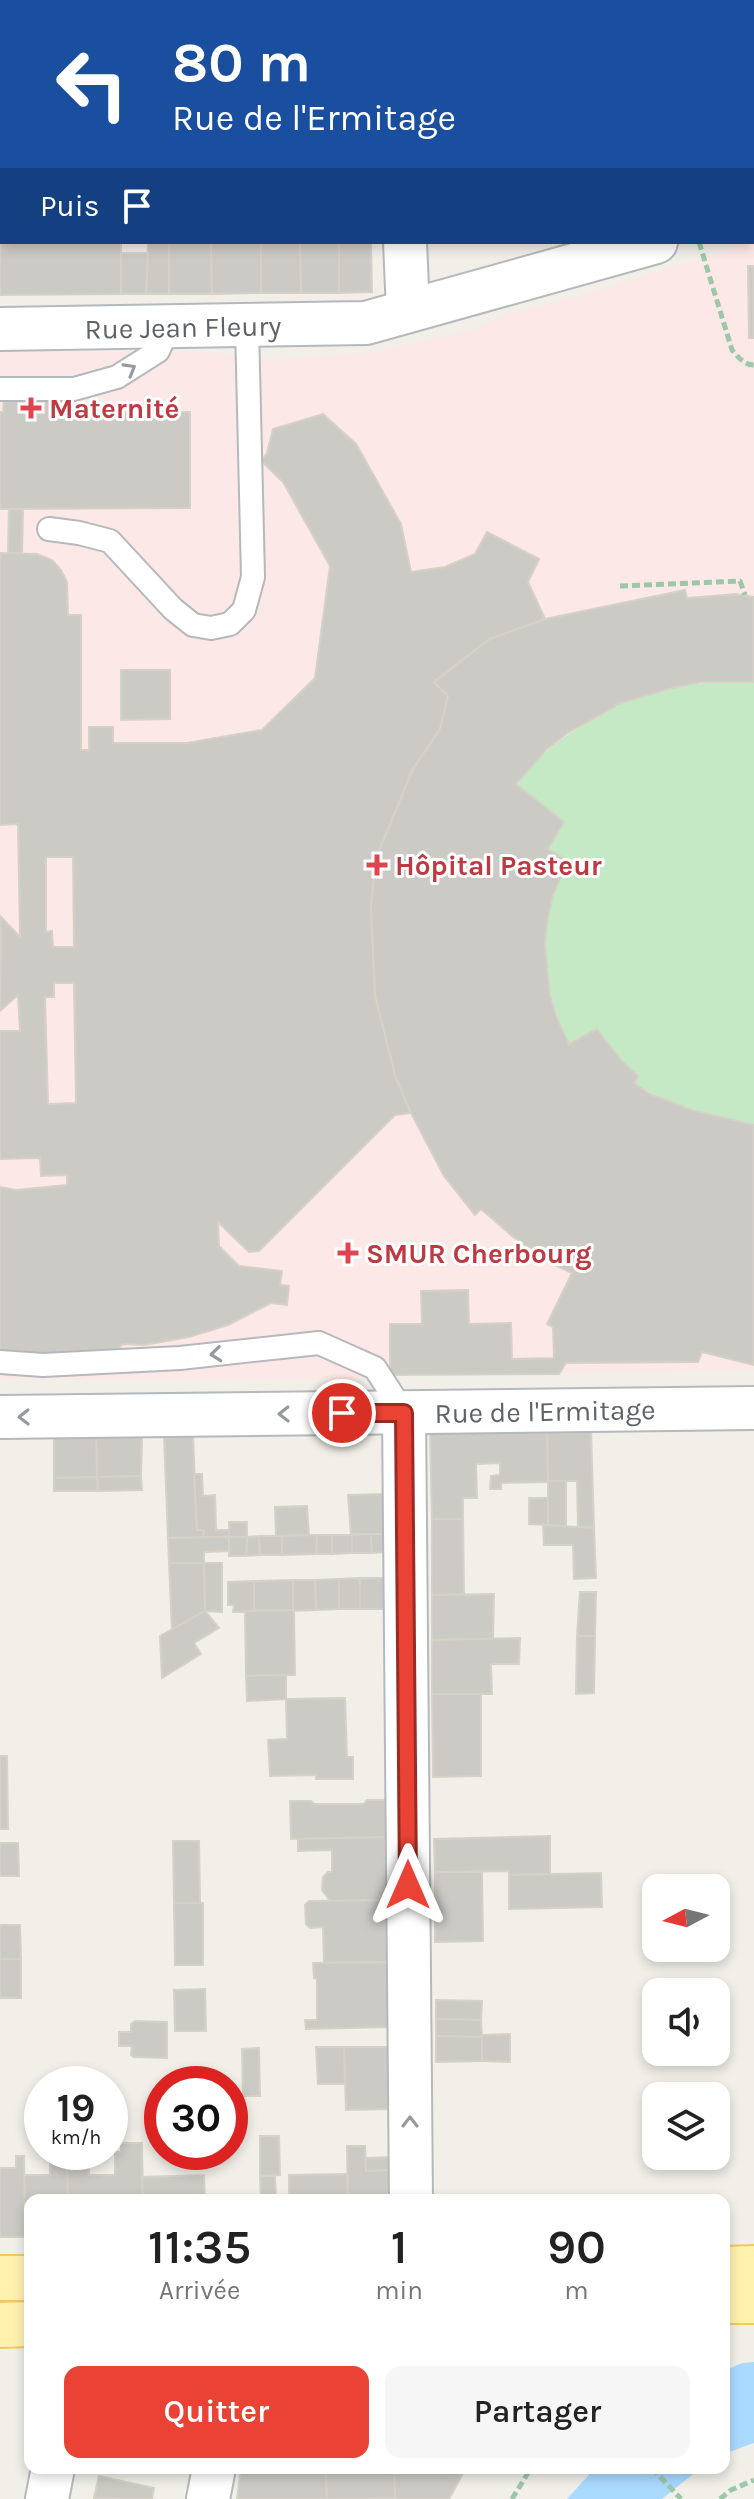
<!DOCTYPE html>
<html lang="fr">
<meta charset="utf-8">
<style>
:root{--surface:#fff;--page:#f6f6f6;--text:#222;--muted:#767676;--accent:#ea4335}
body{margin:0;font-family:Karla,sans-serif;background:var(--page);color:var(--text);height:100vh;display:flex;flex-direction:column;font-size:30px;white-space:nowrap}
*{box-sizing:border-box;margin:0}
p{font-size:26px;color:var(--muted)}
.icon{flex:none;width:44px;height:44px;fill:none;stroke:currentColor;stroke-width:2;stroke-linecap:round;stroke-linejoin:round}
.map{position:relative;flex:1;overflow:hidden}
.sheet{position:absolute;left:24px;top:2194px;width:706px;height:280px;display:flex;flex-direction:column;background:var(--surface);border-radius:16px;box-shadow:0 4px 12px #0003}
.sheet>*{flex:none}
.hud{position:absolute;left:0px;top:0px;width:754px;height:244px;box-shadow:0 4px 12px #0003;background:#1a4fa0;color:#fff;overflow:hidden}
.needle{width:52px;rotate:263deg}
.tools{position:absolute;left:642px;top:1874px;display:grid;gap:16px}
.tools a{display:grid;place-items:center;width:88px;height:88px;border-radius:16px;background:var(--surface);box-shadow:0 4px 12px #0003;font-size:40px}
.speed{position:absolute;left:24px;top:2066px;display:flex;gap:16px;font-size:40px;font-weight:700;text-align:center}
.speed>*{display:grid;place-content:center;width:104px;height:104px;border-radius:50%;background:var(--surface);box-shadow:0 4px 12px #0003;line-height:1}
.speed small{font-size:20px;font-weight:400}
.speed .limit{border:12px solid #d22;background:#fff;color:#111}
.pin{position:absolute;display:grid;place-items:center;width:68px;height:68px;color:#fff;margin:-34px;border:4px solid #fff;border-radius:50%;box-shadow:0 2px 8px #0007}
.me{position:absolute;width:88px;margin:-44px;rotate:0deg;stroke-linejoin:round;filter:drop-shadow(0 0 6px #0008)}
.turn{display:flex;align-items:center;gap:28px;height:168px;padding:0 40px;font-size:36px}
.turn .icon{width:104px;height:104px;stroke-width:2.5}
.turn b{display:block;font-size:56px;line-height:68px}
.then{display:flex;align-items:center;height:76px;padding:0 40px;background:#0003;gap:16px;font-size:30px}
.eta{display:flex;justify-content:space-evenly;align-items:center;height:136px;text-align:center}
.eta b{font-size:48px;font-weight:600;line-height:56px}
.action{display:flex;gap:16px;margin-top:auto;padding:16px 40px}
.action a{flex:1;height:92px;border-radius:16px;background:var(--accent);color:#fff;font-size:32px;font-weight:600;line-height:92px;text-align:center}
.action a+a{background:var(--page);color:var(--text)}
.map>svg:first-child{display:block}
</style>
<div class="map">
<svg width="754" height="2499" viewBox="0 0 754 2499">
<rect width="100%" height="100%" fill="#f1efe8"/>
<polygon fill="#fce8e6" points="754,242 754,1370 390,1375 341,1379 0,1379 0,352 213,352 249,361 372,353 475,329 504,315 572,298"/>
<path fill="#c5e8c5" d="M730 681 754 682V1125C712 1113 671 1108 634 1083L638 1076 621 1060 597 1029 569 1044C539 981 537 924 567 861L548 849 516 784C544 748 574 728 615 708V705L684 685Z"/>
<g fill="#aadaff">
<polygon points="754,2362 754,2443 724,2454 724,2371 742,2363"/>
<polygon points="595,2468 701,2468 662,2499 567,2499"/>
</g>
<g fill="#cccac5" stroke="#d6d1c6" stroke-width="2" fill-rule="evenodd">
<rect x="350" y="0" width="92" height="2"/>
<polygon points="0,232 2,232 2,242 121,242 121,294 0,295"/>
<polygon points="148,242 169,242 169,294 146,294"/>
<polygon points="169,242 211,242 212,294 169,294"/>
<polygon points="211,242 261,242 261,293 212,294"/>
<polygon points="261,242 300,242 301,293 261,293"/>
<polygon points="300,242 339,242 339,293 301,293"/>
<polygon points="318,242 371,242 372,292 339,293 339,242"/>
<polygon points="121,253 148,253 146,294 121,294"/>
<polygon points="748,266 754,266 754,338 749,338"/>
<polygon points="4,400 67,400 67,412 190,412 190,508 0,509 0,412 3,412"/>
<path d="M323 414 356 444 401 524 411 572 445 567 475 554 487 532 539 559 528 582 545 619 490 639 434 682 448 696 440 729 413 769 376 858 371 907 375 995 396 1078 411 1113 395 1115 259 1251 249 1252 218 1222 219 1246 239 1266 282 1271 280 1285 289 1286 287 1305 271 1303 228 1325 189 1337 144 1345 123 1344 106 1360 0 1361V1187L16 1190 67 1185V1175L41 1176 40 1158 0 1159V1031H20L18 995 0 1011 1 917 20 937 18 824 0 825V553L37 554 52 560 61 570 67 582 68 615H81V750H89V727H113V743H187L262 730 315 678 330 566 283 482 261 461 267 453 273 429ZM46 857H73L74 947H53L52 931 46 932ZM54 983H74L76 1103 48 1104 45 997H54Z"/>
<polygon points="9,509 23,509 22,553 8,553"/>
<polygon points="685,590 687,598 736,594 754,597 754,682 701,682 668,689 615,705 615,707 569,732 546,750 516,784 564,822 548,849 567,860 552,899 547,922 545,945 550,995 557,1018 569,1044 597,1029 621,1060 638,1076 634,1083 650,1094 692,1110 754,1125 754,1365 702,1352 698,1362 566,1363 559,1374 390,1375 390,1324 422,1324 421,1291 468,1290 469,1324 511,1323 512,1359 554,1358 553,1327 547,1324 572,1273 550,1263 512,1236 481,1209 475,1215 444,1176 411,1113 396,1078 375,995 371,907 376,858 413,769 440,729 448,696 434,682 490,639 545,619"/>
<polygon points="121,670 170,670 170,719 121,720"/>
<polygon points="547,1431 591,1431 594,1528 578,1527 577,1481 548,1481"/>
<polygon points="547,1431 548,1482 501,1483 501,1489 490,1489 491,1476 500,1475 500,1463 476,1464 477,1498 463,1498 463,1519 432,1519 430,1432"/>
<polygon points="96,1436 142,1436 141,1476 97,1477"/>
<polygon points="96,1436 97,1477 54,1478 54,1437"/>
<polygon points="164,1436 193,1436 197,1530 204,1530 203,1537 168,1538"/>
<polygon points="194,1474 202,1474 203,1496 215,1495 216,1530 229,1530 229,1537 203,1537 204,1530 197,1530"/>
<polygon points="141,1476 142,1490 98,1491 97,1477"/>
<polygon points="97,1477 98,1491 54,1491 54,1478"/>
<polygon points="548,1481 566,1481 566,1526 548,1525"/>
<polygon points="385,1494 385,1534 351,1534 348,1495"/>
<polygon points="529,1498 548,1498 548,1525 529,1524"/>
<polygon points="307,1506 309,1535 276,1536 275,1507"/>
<polygon points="432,1519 463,1519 464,1595 432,1595"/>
<rect x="229" y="1522" width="18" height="15"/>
<polygon points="543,1525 594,1528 596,1578 574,1579 573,1545 544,1545"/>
<polygon points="371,1534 372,1553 352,1553 352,1535"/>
<polygon points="371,1534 385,1534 385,1552 372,1553"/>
<polygon points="317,1535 332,1535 332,1554 316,1554"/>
<polygon points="317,1535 316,1554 282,1555 282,1536"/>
<polygon points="332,1535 352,1535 352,1553 332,1554"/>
<polygon points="259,1536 282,1536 282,1555 260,1555"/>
<polygon points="259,1536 260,1555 246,1556 247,1537"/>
<polygon points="229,1537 229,1551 204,1552 204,1563 169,1563 168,1538"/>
<polygon points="229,1537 247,1537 246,1556 229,1556"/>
<polygon points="169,1563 204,1563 205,1611 172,1630"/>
<polygon points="204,1563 222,1563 222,1612 205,1611"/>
<polygon points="360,1578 360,1609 339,1609 339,1579"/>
<rect x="360" y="1578" width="26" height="31"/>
<polygon points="339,1579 339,1609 316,1610 315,1580"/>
<polygon points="293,1580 315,1580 316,1610 293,1611"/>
<polygon points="293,1580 293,1611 254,1612 254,1581"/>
<polygon points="254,1581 254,1612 233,1612 234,1605 228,1605 228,1582"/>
<polygon points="580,1592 596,1592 595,1636 577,1636"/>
<polygon points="494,1594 493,1639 432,1640 432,1595"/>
<polygon points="294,1610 295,1675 246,1676 245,1611"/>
<polygon points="205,1611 219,1628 194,1643 201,1654 162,1678 160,1636"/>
<polygon points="577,1636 595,1636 594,1693 576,1694"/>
<polygon points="520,1638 519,1664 491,1664 492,1694 432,1694 432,1640"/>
<polygon points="286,1675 286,1699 247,1701 246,1676"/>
<polygon points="432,1694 481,1694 481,1776 433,1777"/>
<polygon points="345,1698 347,1757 353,1757 353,1779 316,1779 316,1775 270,1776 268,1740 287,1739 286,1699"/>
<polygon points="0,1756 7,1756 8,1829 0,1829"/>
<polygon points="367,1800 387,1800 387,1837 291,1839 290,1801 311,1801 314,1804 364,1804"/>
<polygon points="550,1836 550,1874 509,1875 509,1871 435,1872 434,1839"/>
<polygon points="387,1837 388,1900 330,1901 322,1890 323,1877 328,1872 332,1872 332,1850 298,1851 298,1839"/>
<polygon points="173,1841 199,1841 200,1903 174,1903"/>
<polygon points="0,1843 18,1843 19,1876 0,1876"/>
<polygon points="435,1872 482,1872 483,1941 435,1942"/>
<polygon points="601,1873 602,1907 509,1909 509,1875"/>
<polygon points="388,1900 389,1962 324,1963 323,1927 310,1928 306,1924 305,1905 309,1901"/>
<polygon points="174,1903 203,1903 203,1965 175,1965"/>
<polygon points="0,1925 20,1925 21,1959 0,1959"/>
<rect x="0" y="1959" width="21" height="39"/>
<polygon points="389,1962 390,2027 306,2029 305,2020 317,2020 317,1979 314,1978 313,1963"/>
<polygon points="205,1989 206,2031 175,2031 174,1990"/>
<polygon points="436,2000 482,2001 481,2020 436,2019"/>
<polygon points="436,2019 481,2020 482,2037 436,2036"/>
<polygon points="135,2021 167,2022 167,2058 134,2057 131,2055 132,2046 119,2046 119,2032 131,2032 131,2024"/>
<polygon points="510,2034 510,2062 482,2061 482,2035"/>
<polygon points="436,2036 482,2037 482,2061 436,2062"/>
<polygon points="316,2047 344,2047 345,2084 318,2084"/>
<polygon points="344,2047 390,2047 391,2109 346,2110"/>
<polygon points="259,2048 260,2096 243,2096 242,2049"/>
<polygon points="260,2136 279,2136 280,2175 260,2176"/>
<polygon points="121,2143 142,2143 143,2200 68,2200 67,2152 88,2152 89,2175 115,2175 115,2152 121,2152"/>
<polygon points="347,2146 365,2146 366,2171 391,2170 392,2200 348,2200"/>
<polygon points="50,2152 67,2153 68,2200 30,2200 30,2236 25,2237 24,2175 50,2175"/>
<polygon points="16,2156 24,2156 25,2237 0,2237 0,2168 16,2168"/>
<polygon points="392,2157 391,2170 366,2171 366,2158"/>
<polygon points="347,2174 348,2200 289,2200 289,2175"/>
<polygon points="204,2175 205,2200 143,2200 142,2177"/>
<polygon points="260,2176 275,2176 276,2200 261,2200"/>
<polygon points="241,2468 466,2468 449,2499 395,2499 394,2471 326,2472 327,2499 237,2499"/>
<polygon points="394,2471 395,2498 327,2499 326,2472"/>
<polygon points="99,2476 154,2488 152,2499 94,2498"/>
</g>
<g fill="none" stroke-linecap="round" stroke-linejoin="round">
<g stroke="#b5b8bc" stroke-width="26">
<g id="service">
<polyline points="0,389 74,389 117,377 158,351 169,327"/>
<polyline points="49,529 79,533 110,541 173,609 193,625 211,628 230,624 244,610 253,577 247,326"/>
<polyline points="0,1362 43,1365 180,1358 319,1343 375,1368 404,1413"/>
</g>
</g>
<g stroke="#b5b8bc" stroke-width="46">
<g id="minor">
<polyline points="464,2 465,0"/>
<polyline points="752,215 754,215"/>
<polyline points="405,242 408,311"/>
<polyline points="0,329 366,323 656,242"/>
<polyline points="404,1413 411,2200"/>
<polyline points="0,1417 754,1408"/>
<polyline points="47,2499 53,2468"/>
<polyline points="208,2499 214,2468"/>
</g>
</g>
<g stroke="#f2c960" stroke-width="48">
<g id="primary">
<polyline points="724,2269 754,2268"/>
<polyline points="0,2278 30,2278"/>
<polyline points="724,2301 754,2301"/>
<polyline points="0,2325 30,2324"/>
</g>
</g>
<g stroke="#9cc7a9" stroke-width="5" stroke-dasharray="8 4" stroke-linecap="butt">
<path d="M699 242 732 350C738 357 744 365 754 365"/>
<polyline points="620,586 740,581 745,595"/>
<polyline points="652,2468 681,2499"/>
<polyline points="512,2499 531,2468"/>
<polyline points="720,2499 731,2490 754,2480"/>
</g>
<use href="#service" stroke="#fff" stroke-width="22"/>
<use href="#minor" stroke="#fff" stroke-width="42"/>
<use href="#primary" stroke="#fff2af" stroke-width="44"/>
</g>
<defs><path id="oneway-chevron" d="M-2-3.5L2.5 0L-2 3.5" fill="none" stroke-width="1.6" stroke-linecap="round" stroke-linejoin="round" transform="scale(2)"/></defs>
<g stroke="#979a9d">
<use href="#oneway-chevron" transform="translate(130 369) rotate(-30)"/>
<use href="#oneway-chevron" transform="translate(216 1354) rotate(174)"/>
<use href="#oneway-chevron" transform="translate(284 1414) rotate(179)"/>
<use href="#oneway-chevron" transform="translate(24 1417) rotate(179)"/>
<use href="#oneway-chevron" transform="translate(410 2122) rotate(-90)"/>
</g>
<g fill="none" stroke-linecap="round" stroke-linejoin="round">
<g stroke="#982c22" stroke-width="20">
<polyline id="route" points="342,1413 404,1413 408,1885"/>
</g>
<use href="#route" stroke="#ea4335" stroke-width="14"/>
</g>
<g fill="#e0444e" stroke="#fff" stroke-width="3">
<path d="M27 396h8v8h8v8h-8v8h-8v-8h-8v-8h8z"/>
<path d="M373 853h8v8h8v8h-8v8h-8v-8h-8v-8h8z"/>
<path d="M344 1241h8v8h8v8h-8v8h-8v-8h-8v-8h8z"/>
</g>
<g text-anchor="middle" stroke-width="6" stroke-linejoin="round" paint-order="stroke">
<g font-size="28" fill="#5f6368" stroke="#fff">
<text transform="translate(183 327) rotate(-1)" y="10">Rue Jean Fleury</text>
<text transform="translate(545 1411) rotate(-1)" y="10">Rue de l'Ermitage</text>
</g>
<g font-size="28" font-weight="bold" fill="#be3a42" stroke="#fff" text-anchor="start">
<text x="49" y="418">Maternité</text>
<text x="395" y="875">Hôpital Pasteur</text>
<text x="366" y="1263">SMUR Cherbourg</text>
</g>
</g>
</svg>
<div class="tools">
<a><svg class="needle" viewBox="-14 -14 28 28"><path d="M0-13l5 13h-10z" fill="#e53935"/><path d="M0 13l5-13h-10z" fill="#767676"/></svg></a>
<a><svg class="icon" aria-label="sound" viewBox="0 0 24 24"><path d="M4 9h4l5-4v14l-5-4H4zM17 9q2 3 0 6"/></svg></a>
<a><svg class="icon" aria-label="layers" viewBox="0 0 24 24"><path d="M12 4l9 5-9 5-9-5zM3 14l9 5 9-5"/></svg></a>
</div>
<div class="speed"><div>19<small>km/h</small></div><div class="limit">30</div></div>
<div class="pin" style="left:342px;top:1413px;background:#d93025"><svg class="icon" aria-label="arrive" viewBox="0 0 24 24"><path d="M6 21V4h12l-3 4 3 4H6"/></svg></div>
<svg class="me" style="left:408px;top:1885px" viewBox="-20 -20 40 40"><path d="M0-17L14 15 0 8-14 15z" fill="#ea4335" stroke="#fff" stroke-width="4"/></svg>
<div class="hud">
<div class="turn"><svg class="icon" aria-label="left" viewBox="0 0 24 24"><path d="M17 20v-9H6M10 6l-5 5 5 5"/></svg><div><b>80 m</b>Rue de l'Ermitage</div></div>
<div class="then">Puis<svg class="icon" aria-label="arrive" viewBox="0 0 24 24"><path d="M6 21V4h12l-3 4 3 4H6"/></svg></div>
</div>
<section class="sheet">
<div class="eta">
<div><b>11:35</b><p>Arrivée</p></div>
<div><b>1</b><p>min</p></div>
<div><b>90</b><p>m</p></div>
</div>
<div class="action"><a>Quitter</a><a>Partager</a></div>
</section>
</div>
